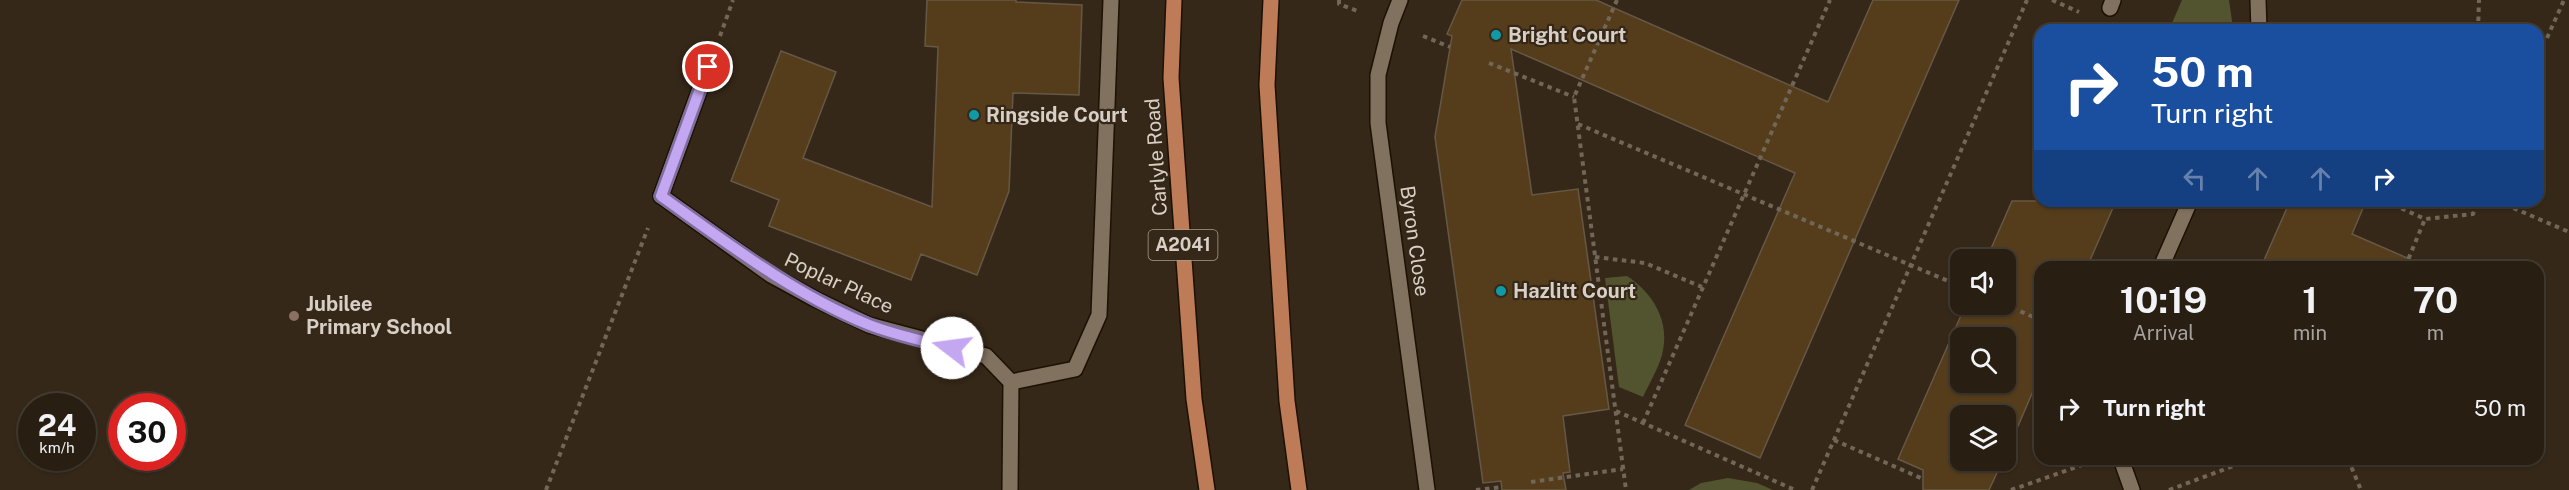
<!DOCTYPE html>
<style>
:root{--surface:#281e12;--page:#342b20;--text:#f1f3f6;--muted:#a5a29f;--line:#443c32}
body{margin:0;font-family:"Public Sans",sans-serif;background:var(--page);color:var(--text);height:100vh;display:flex;flex-direction:column;font-size:22px;white-space:nowrap}
*{box-sizing:border-box;margin:0}
p{font-size:20px;color:var(--muted)}
.icon{flex:none;width:33px;height:33px;fill:none;stroke:currentColor;stroke-width:2;stroke-linecap:round;stroke-linejoin:round}
.map{position:relative;flex:1;overflow:hidden}
.details{position:absolute;left:2034px;top:261px;width:510px;height:204px;display:flex;flex-direction:column;background:var(--surface);border-radius:18px;box-shadow:0 2px 4px #0004,0 0 0 2px var(--line)}
.details>*{flex:none}
.hud{position:absolute;left:2034px;top:24px;width:510px;height:183px;border-radius:18px;box-shadow:0 2px 4px #0004,0 0 0 2px var(--line);background:#1a4fa0;color:#fff;overflow:hidden}
.fabs{position:absolute;left:1950px;top:249px;display:grid;gap:12px}
.fabs a{display:grid;place-items:center;width:66px;height:66px;border-radius:12px;background:var(--surface);box-shadow:0 2px 4px #0004,0 0 0 2px var(--line);font-size:30px}
.speed{position:absolute;left:18px;top:393px;display:flex;gap:12px;font-size:30px;font-weight:700;text-align:center}
.speed>*{display:grid;place-content:center;width:78px;height:78px;border-radius:50%;background:var(--surface);box-shadow:0 2px 4px #0004,0 0 0 2px var(--line);line-height:1}
.speed small{font-size:15px;font-weight:400}
.speed .limit{border:9px solid #d22;background:#fff;color:#111}
.pin{position:absolute;display:grid;place-items:center;width:51px;height:51px;color:#fff;margin:-26px;border:3px solid #fff;border-radius:50%;box-shadow:0 2px 6px #0007}
.me{position:absolute;width:66px;margin:-33px;rotate:285deg;stroke-linejoin:round;filter:drop-shadow(0 0 4px #0008)}
.turn{display:flex;align-items:center;gap:21px;height:126px;padding:0 18px;font-size:27px}
.turn .icon{width:78px;height:78px;stroke-width:2.5}
.turn b{display:block;font-size:42px;line-height:51px}
.lanes{display:flex;align-items:center;height:57px;padding:0 18px;background:#0003;justify-content:center;gap:30px;direction:ltr}
.lanes .off{opacity:.35}
.eta{display:flex;justify-content:space-evenly;align-items:center;height:102px;text-align:center}
.eta b{font-size:36px;font-weight:700;line-height:42px}
ul{padding:0;list-style:none}
li{display:flex;align-items:center;gap:18px;height:90px;padding:0 18px}
li div{flex:1}
li b{display:block;font-size:22px}
li em{font-style:normal}
.map>svg:first-child{display:block}
</style>
<div class="map">
<svg width="2569" height="490" viewBox="0 0 2569 490">
<rect width="100%" height="100%" fill="#352818"/>
<g fill="#51542e">
<polygon points="2182,0 2229,0 2232,21 2230,30 2169,30"/>
<path d="M1627 276C1653 293 1671 322 1662 355 1658 369 1649 384 1643 397L1619 387 1605 278Z"/>
<polygon points="1728,478 1757,483 1773,490 1689,490 1701,483"/>
</g>
<g fill="#553d1b" stroke="#665846" stroke-width="1.5" fill-rule="evenodd">
<polygon points="927,0 1016,0 1016,2 1082,5 1079,95 1013,93 1009,191 977,275 921,254 911,280 769,226 779,200 731,181 781,51 836,72 803,158 932,207 938,47 925,46"/>
<polygon points="1462,0 1596,0 1828,102 1873,0 1959,0 1760,458 1685,425 1795,173 1511,49 1532,195 1578,189 1609,409 1563,416 1570,472 1563,473 1566,490 1502,490 1501,481 1483,483 1435,137 1452,36 1447,34"/>
<path d="M2012 201H2116L2087 267H2040V375L2006 454V416H1960V460H2003L1989 490H1923V470L1898 459 1966 304H2006V260H1986ZM1960 338H2006V382H1960Z"/>
<polygon points="2290,201 2366,201 2352,234 2428,267 2261,267"/>
</g>
<g fill="none" stroke-linecap="round" stroke-linejoin="round">
<g stroke="#1c1103" stroke-width="18">
<g id="lane">
<polyline points="2110,8 2113,0"/>
<polyline points="661,196 708,67"/>
</g>
</g>
<g stroke="#1c1103" stroke-width="18">
<g id="street">
<polyline points="1400,0 1391,23 1378,75 1378,123 1427,490"/>
<polyline points="2258,0 2259,30"/>
<polyline points="661,196 771,275 815,299 869,325 986,356 1011,382 1010,490"/>
<polyline points="2161,267 2190,201"/>
<polyline points="1011,382 1075,369 1099,315 1111,0"/>
<polyline points="2121,459 2132,490"/>
</g>
</g>
<g stroke="#1c1103" stroke-width="18">
<g id="primary">
<polyline points="1174,0 1171,78 1194,399 1207,490"/>
<polyline points="1271,0 1267,85 1287,401 1299,490"/>
</g>
</g>
<g stroke="#716658" stroke-width="4" stroke-dasharray="4.5 4.5" stroke-linecap="butt">
<polyline points="1339,0 1339,4 1360,12"/>
<polyline points="1617,0 1574,97 1626,490"/>
<polyline points="2052,0 2079,12"/>
<polyline points="2478,30 2479,0"/>
<polyline points="720,36 733,0"/>
<polyline points="1423,36 1450,47"/>
<polyline points="2538,38 2547,38 2564,0"/>
<polyline points="1489,63 1574,97"/>
<polyline points="1578,124 1960,286"/>
<polyline points="2385,201 2425,219 2473,214 2478,201"/>
<polyline points="2497,201 2569,232"/>
<polyline points="1595,257 1645,263 1702,287"/>
<polyline points="2405,267 2425,219"/>
<polyline points="2004,304 2040,320"/>
<polyline points="1616,411 1795,490"/>
<polyline points="1643,423 1830,0"/>
<polyline points="1834,440 1923,479"/>
<polyline points="2348,459 2361,490"/>
<polyline points="1531,482 1623,469"/>
<polyline points="546,490 648,228"/>
<polyline points="1476,490 1502,487"/>
<polyline points="1812,490 2027,0"/>
<polyline points="2011,490 2088,463"/>
<polyline points="2169,490 2252,459"/>
</g>
<use href="#lane" stroke="#80725f" stroke-width="15"/>
<use href="#street" stroke="#80725f" stroke-width="15"/>
<use href="#primary" stroke="#bd7b58" stroke-width="15"/>
</g>
<g fill="none" stroke-linecap="round" stroke-linejoin="round">
<g stroke="#7f6d9d" stroke-width="15">
<path id="route" d="M708 67 661 196C727 243 792 293 867 324 894 335 924 341 952 348"/>
</g>
<use href="#route" stroke="#c4a7f1" stroke-width="10"/>
</g>
<g fill="#0f9aa8" stroke="#352818" stroke-width="2">
<circle cx="1496" cy="35" r="6"/>
<circle cx="974" cy="115" r="6"/>
<circle cx="1501" cy="291" r="6"/>
</g>
<circle fill="#8d6e63" stroke="#352818" stroke-width="2" cx="294" cy="316" r="6"/>
<g text-anchor="middle" stroke-width="4.5" stroke-linejoin="round" paint-order="stroke">
<rect fill="#352818" stroke="#a79e92" stroke-width="1.5" x="1148.5" y="230" width="69" height="30" rx="4.5"/>
<g font-size="18" font-weight="bold" fill="#d8d0c6">
<text x="1183" y="251">A2041</text>
</g>
<g font-size="20" font-weight="bold" fill="#d8d0c6" stroke="#352818" text-anchor="start">
<text x="1508" y="42">Bright Court</text>
<text x="986" y="122">Ringside Court</text>
<text x="1513" y="298">Hazlitt Court</text>
<text x="306" y="311">Jubilee<tspan x="306" dy="23">Primary School</tspan></text>
</g>
<g font-size="20" fill="#d8d0c6" stroke="#352818">
<text transform="translate(1156 157) rotate(-94)" y="7">Carlyle Road</text>
<text transform="translate(1415 241) rotate(82)" y="7">Byron Close</text>
<text transform="translate(839 283) rotate(25)" y="7">Poplar Place</text>
</g>
</g>
</svg>
<div class="fabs">
<a><svg class="icon" aria-label="sound" viewBox="0 0 24 24"><path d="M4 9h4l5-4v14l-5-4H4zM17 9q2 3 0 6"/></svg></a>
<a><svg class="icon" aria-label="search" viewBox="0 0 24 24"><circle cx="10" cy="10" r="6"/><path d="M15 15l6 6"/></svg></a>
<a><svg class="icon" aria-label="layers" viewBox="0 0 24 24"><path d="M12 4l9 5-9 5-9-5zM3 14l9 5 9-5"/></svg></a>
</div>
<div class="speed"><div>24<small>km/h</small></div><div class="limit">30</div></div>
<div class="pin" style="left:708px;top:67px;background:#d93025"><svg class="icon" aria-label="arrive" viewBox="0 0 24 24"><path d="M6 21V4h12l-3 4 3 4H6"/></svg></div>
<svg class="me" style="left:952px;top:348px" viewBox="-20 -20 40 40"><circle r="19" fill="#fff"/><path d="M0-13L10 11 0 6-10 11z" fill="#c4a7f1"/></svg>
<div class="hud">
<div class="turn"><svg class="icon" aria-label="right" viewBox="0 0 24 24"><path d="M7 20v-9h11M14 6l5 5-5 5"/></svg><div><b>50 m</b>Turn right</div></div>
<div class="lanes"><svg class="icon off" aria-label="left" viewBox="0 0 24 24"><path d="M17 20v-9H6M10 6l-5 5 5 5"/></svg><svg class="icon off" aria-label="ahead" viewBox="0 0 24 24"><path d="M12 20V5M6 11l6-6 6 6"/></svg><svg class="icon off" aria-label="ahead" viewBox="0 0 24 24"><path d="M12 20V5M6 11l6-6 6 6"/></svg><svg class="icon" aria-label="right" viewBox="0 0 24 24"><path d="M7 20v-9h11M14 6l5 5-5 5"/></svg></div>
</div>
<section class="details">
<div class="eta">
<div><b>10:19</b><p>Arrival</p></div>
<div><b>1</b><p>min</p></div>
<div><b>70</b><p>m</p></div>
</div>
<ul>
<li><svg class="icon" aria-label="right" viewBox="0 0 24 24"><path d="M7 20v-9h11M14 6l5 5-5 5"/></svg><div><b>Turn right</b></div><em>50 m</em></li>
</ul>
</section>
</div>
